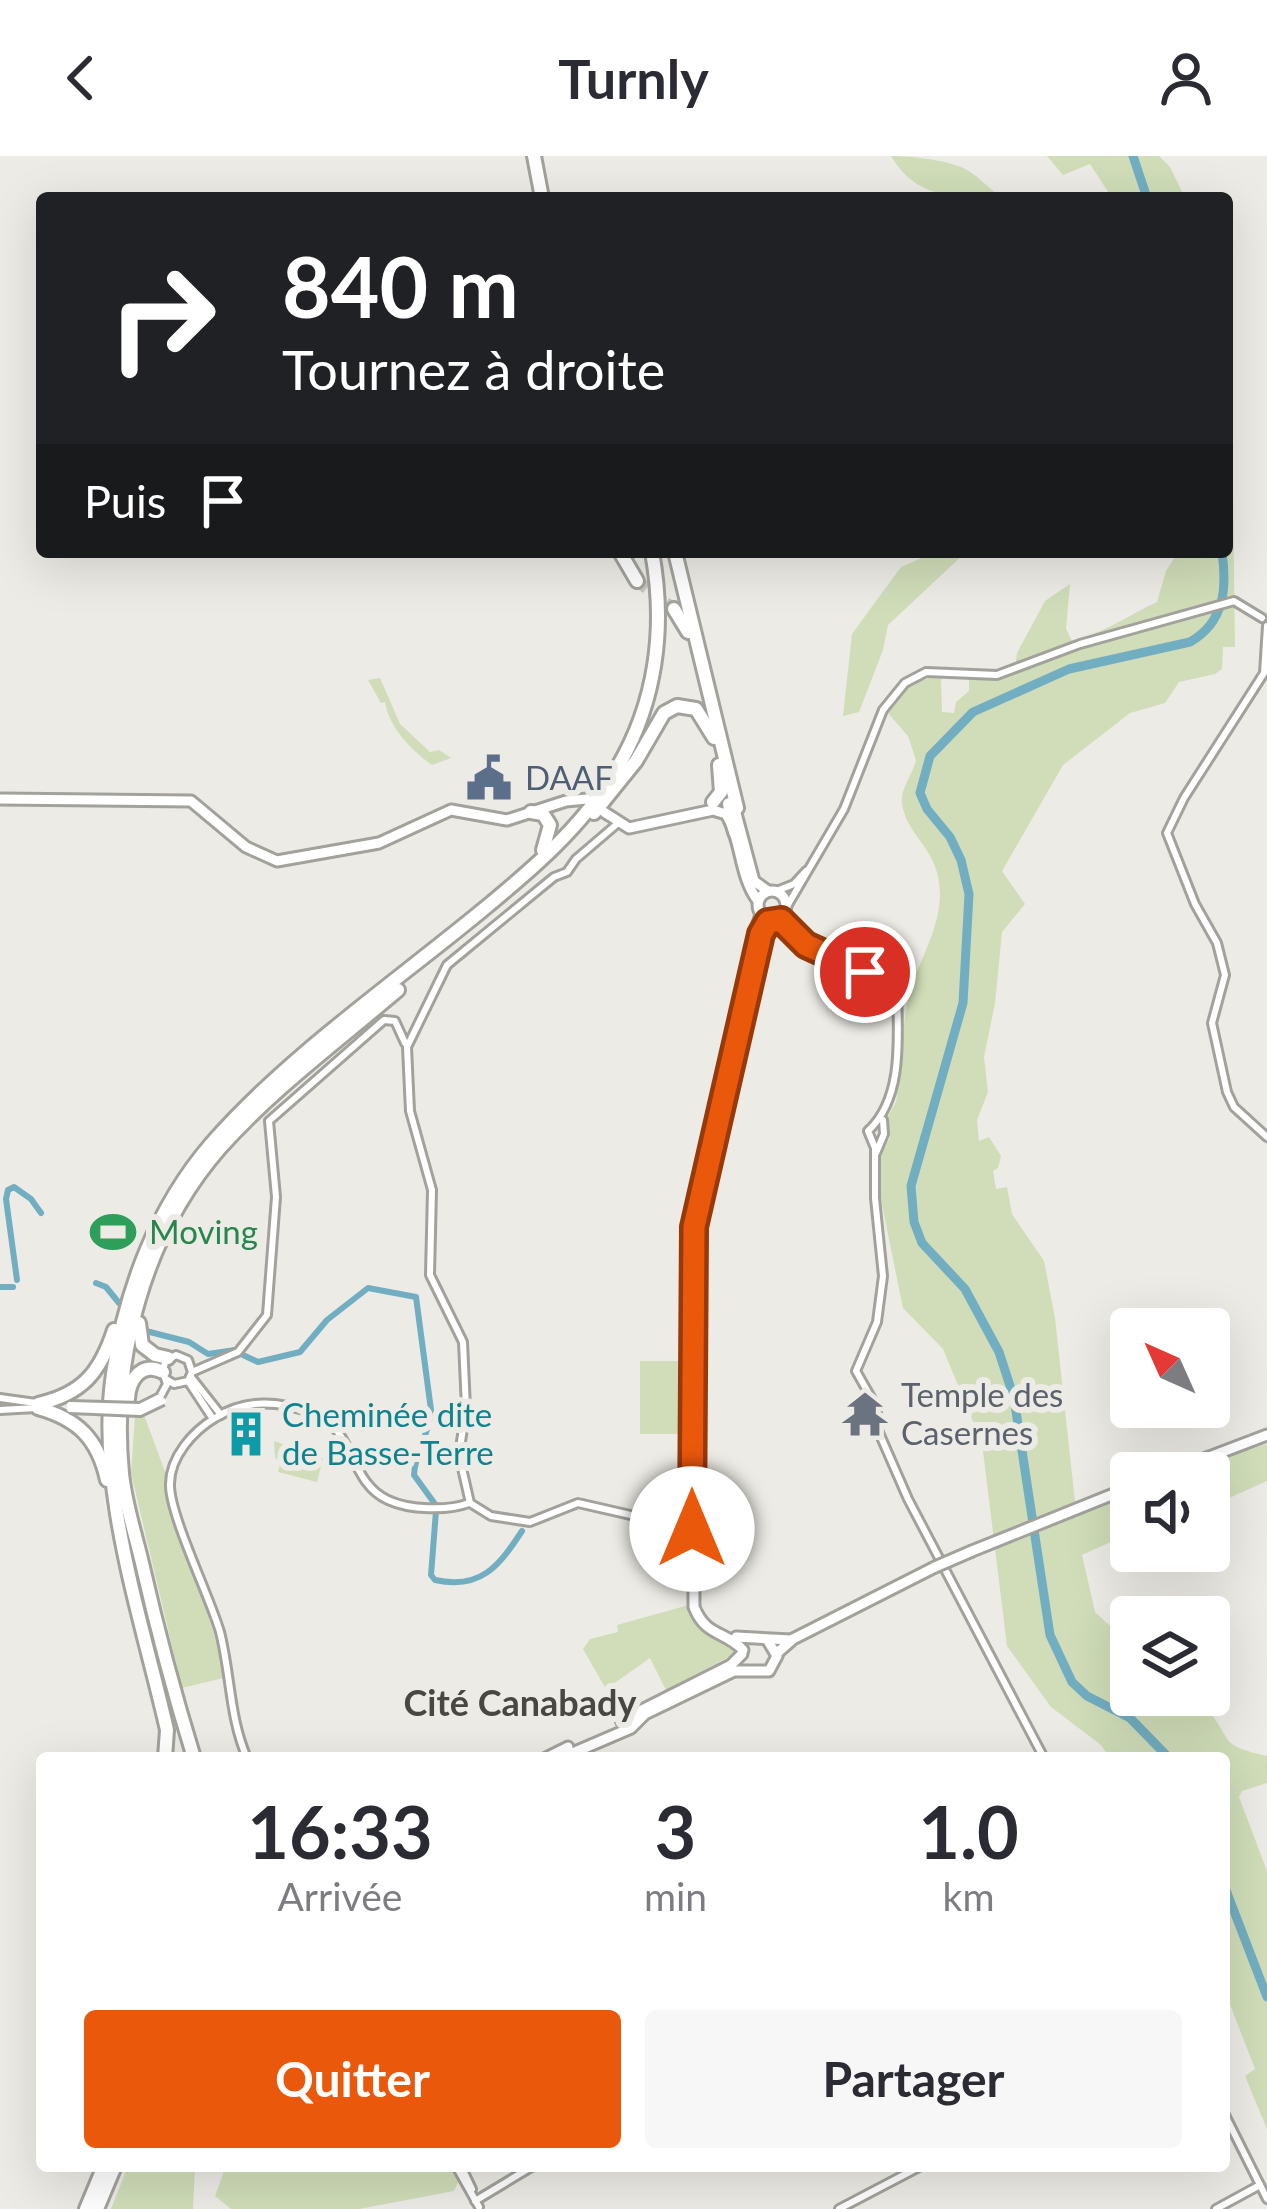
<!DOCTYPE html>
<html lang="fr">
<meta charset="utf-8">
<style>
:root{--surface:#fff;--page:#f7f7f7;--text:#2b2b33;--muted:#7c7c81;--accent:#ea580c}
body{margin:0;font-family:Lato,sans-serif;background:var(--page);color:var(--text);height:100vh;display:flex;flex-direction:column;font-size:45px;white-space:nowrap}
*{box-sizing:border-box;margin:0}
p{font-size:39px;color:var(--muted)}
.icon{flex:none;width:66px;height:66px;fill:none;stroke:currentColor;stroke-width:2;stroke-linecap:round;stroke-linejoin:round}
.map{position:relative;flex:1;overflow:hidden}
.side{position:absolute;left:36px;top:1596px;width:1194px;height:420px;display:flex;flex-direction:column;background:var(--surface);border-radius:12px;box-shadow:0 12px 48px #0002}
.side>*{flex:none}
.top-card{position:absolute;left:36px;top:36px;width:1197px;height:366px;border-radius:12px;box-shadow:0 12px 48px #0002;background:#202124;color:#fff;overflow:hidden}
.needle{width:78px;rotate:315deg}
.buttons{position:absolute;left:1110px;top:1152px;display:grid;gap:24px}
.buttons a{display:grid;place-items:center;width:120px;height:120px;border-radius:12px;background:var(--surface);box-shadow:0 12px 48px #0002;font-size:60px}
.pin{position:absolute;display:grid;place-items:center;width:102px;height:102px;color:#fff;margin:-51px;border:6px solid #fff;border-radius:50%;box-shadow:0 3px 12px #0007}
.me{position:absolute;width:132px;margin:-66px;rotate:0deg;stroke-linejoin:round;filter:drop-shadow(0 0 9px #0008)}
.turn{display:flex;align-items:center;gap:42px;height:252px;padding:0 48px;font-size:54px}
.turn .icon{width:156px;height:156px;stroke-width:2.5}
.turn b{display:block;font-size:84px;line-height:102px}
.then{display:flex;align-items:center;height:114px;padding:0 48px;background:#0003;gap:24px;font-size:45px}
.eta{display:flex;justify-content:space-evenly;align-items:center;height:204px;text-align:center}
.eta b{font-size:72px;font-weight:700;line-height:84px}
.cta{display:flex;gap:24px;margin-top:auto;padding:24px 48px}
.cta a{flex:1;height:138px;border-radius:12px;background:var(--accent);color:#fff;font-size:48px;font-weight:700;line-height:138px;text-align:center}
.cta a+a{background:var(--page);color:var(--text)}
header{display:flex;justify-content:space-between;align-items:center;height:156px;padding:0 48px;background:var(--surface);font-size:54px;font-weight:700}
.map>svg:first-child{display:block}
</style>
<header><svg class="icon" aria-label="back" viewBox="0 0 24 24"><path d="M15 5l-7 7 7 7"/></svg>Turnly<svg class="icon" aria-label="person" viewBox="0 0 24 24"><circle cx="12" cy="8" r="4"/><path d="M4 21q1-7 8-7t8 7"/></svg></header>
<div class="map">
<svg width="1267" height="2053" viewBox="0 0 1267 2053">
<rect width="100%" height="100%" fill="#ecebe5"/>
<g fill="#d0ddb8">
<path d="M891 0C911 0 943 4 961 11 976 17 989 33 1002 42 956 42 916 43 891 0Z"/>
<polygon points="1047,0 1159,0 1170,11 1185,42 1112,42 1090,8 1063,19"/>
<path d="M1227 308 1233 338 1235 491H1223L1222 513 1215 518 1179 526 1165 547 1130 557 1063 609 1002 715 1025 748 1002 776 995 847 984 901 988 936 977 964 979 985 989 981 1001 1000 998 1012 993 1015 996 1033 1007 1031 1012 1058 1044 1105 1055 1162 1076 1355 1131 1333V1385L1118 1391 1115 1384 1082 1399 1095 1456 1131 1489V1539H1209V1517L1221 1529 1220 1537 1207 1542 1206 1552C1236 1587 1216 1588 1267 1600V1627L1242 1635 1239 1641 1267 1715V1973L1245 1920 1255 1913 1224 1833V1602H1110L1101 1589 1051 1551 1007 1490 982 1287 943 1193 903 1152 881 1044 880 999 890 982 887 962 896 946C901 910 901 871 910 836 920 802 939 775 940 739 940 691 907 683 902 647 900 633 913 618 916 604L908 580 887 556C899 533 916 521 941 522L942 556 954 557 956 546 969 535V524L1014 518 1017 497 1045 445 1070 428 1066 473 1072 485C1102 478 1129 459 1157 446L1166 415 1178 396H1227Z"/>
<polygon points="935,396 966,396 888,469 883,494 859,556 843,560 852,478 901,411"/>
<path d="M380 522 400 568 430 596 439 594 451 602 432 609C410 593 389 571 385 546L381 547 368 524Z"/>
<rect x="640" y="1205" width="43" height="73"/>
<polygon points="144,1259 167,1321 168,1339 222,1502 223,1522 182,1532 131,1317 135,1260"/>
<polygon points="274,1285 323,1302 317,1326 278,1316 281,1305 275,1302"/>
<polygon points="1267,1288 1267,1325 1209,1351 1209,1317 1173,1317"/>
<polygon points="689,1449 699,1472 736,1497 666,1534 650,1502 606,1533 583,1493 590,1483 618,1476 617,1469"/>
<polygon points="128,2010 195,2010 193,2053 111,2053"/>
<polygon points="226,2010 451,2010 459,2024 454,2035 359,2053 231,2053 215,2040"/>
</g>
<g fill="none" stroke-linecap="round" stroke-linejoin="round">
<g stroke="#72aec1" stroke-width="6">
<polyline points="17,1124 6,1043 8,1034 14,1031 31,1043 41,1057"/>
<polyline points="96,1127 106,1131 119,1147"/>
<polyline points="0,1131 13,1131"/>
<polyline points="142,1174 189,1186 208,1198 235,1194"/>
<path d="M243 1199 258 1206 300 1196 327 1164 368 1132 416 1141 431 1254C430 1277 415 1295 414 1319L435 1348"/>
<path d="M436 1355 431 1419 435 1424C481 1434 499 1410 522 1375"/>
</g>
<g stroke="#72aec1" stroke-width="9">
<polyline points="1133,0 1147,42"/>
<path d="M1169 1602 1130 1562 1087 1540 1072 1526 1050 1479 1014 1242 999 1196 965 1133 922 1087 914 1066 911 1030 963 847 969 738 961 704 950 681 927 653 920 637 930 600 973 556 1069 513 1190 486C1225 466 1227 432 1222 396"/>
<polyline points="1224,1729 1267,1841"/>
</g>
<polyline stroke="#c6c5bf" stroke-width="12" stroke-dasharray="12 6" stroke-linecap="butt" points="637,425 674,453"/>
<g stroke="#a2a19b" stroke-width="12">
<g id="minor">
<polyline points="1267,470 1264,517 1184,642 1167,677 1195,748 1217,787 1225,819 1212,867 1227,936 1234,951 1267,981"/>
<polyline points="617,668 576,703 567,716 554,721 447,809 407,891 410,955 432,1034 430,1119 463,1186 466,1252 459,1299 470,1347 491,1360 530,1366 578,1347 692,1373"/>
<polyline points="774,736 794,728 806,715"/>
<polyline points="786,752 844,653 883,554 905,527 926,516 997,519 1080,488 1234,445 1262,462"/>
<polyline points="785,755 795,778"/>
<path d="M776 763 806 789 883 823 897 834C898 880 904 942 868 975L875 992V1042L883 1120 877 1166 856 1215 877 1252V1272L908 1343 1044 1602"/>
<polyline points="876,997 884,978 883,964"/>
<polyline points="192,1216 238,1196 267,1159 276,1041 269,965 384,864 395,865 405,887"/>
<polyline points="191,1221 221,1259"/>
<polyline points="188,1225 213,1263"/>
<polyline points="160,1241 167,1228 163,1216 165,1206 176,1199 188,1204 192,1216 188,1225 174,1228 166,1223"/>
<polyline points="0,1242 36,1247"/>
<polyline points="0,1254 36,1252"/>
<path d="M247 1602C229 1560 231 1519 220 1476 210 1441 169 1358 170 1328 170 1301 193 1275 215 1262 247 1242 279 1245 312 1257 355 1271 348 1326 388 1344 409 1354 448 1355 469 1347"/>
<polyline points="1224,1957 1267,2043"/>
<polyline points="456,2010 479,2051"/>
<polyline points="461,2010 472,2033"/>
<polyline points="475,2045 533,2010"/>
<polyline points="839,2053 921,2010"/>
<polyline points="1216,2053 1260,2029"/>
</g>
</g>
<g stroke="#a2a19b" stroke-width="15">
<g id="major">
<polyline points="0,643 191,645 246,691 277,705 379,687 451,654 507,664 566,645 587,643"/>
<polyline points="734,650 754,725 768,735"/>
<path d="M604 656 629 672 713 654 726 658C742 685 739 720 758 745"/>
<circle cx="772" cy="749" r="14"/>
<polyline points="752,787 761,758"/>
<polyline points="1167,1317 1267,1279"/>
<polyline points="972,1395 1131,1331"/>
<polyline points="736,1481 791,1484"/>
<path d="M743 1494C724 1474 706 1481 694 1451L693 1086 697 1054 758 788 765 771 773 764"/>
<polyline points="777,1497 793,1483 935,1411"/>
<polyline points="625,1572 621,1564 625,1558 632,1559 731,1509 742,1498"/>
<polyline points="546,1602 568,1591"/>
<polyline points="561,1602 631,1572 645,1558 734,1515 769,1515 777,1500 768,1485"/>
</g>
</g>
<g stroke="#a2a19b" stroke-width="18">
<g id="highway">
<polyline points="534,0 542,42"/>
<polyline points="620,396 637,425"/>
<polyline points="675,396 737,652"/>
<polyline points="674,453 688,476"/>
<polyline points="713,646 721,636 719,609"/>
<polyline points="729,648 735,676"/>
<polyline points="531,656 543,658 550,669 543,694"/>
<polyline points="594,657 636,605 664,557 677,550 696,553 714,582"/>
<polyline points="139,1167 142,1189 155,1199 168,1202"/>
<path d="M128 1243C129 1223 142 1205 163 1216"/>
<path d="M38 1248C82 1238 100 1217 114 1174"/>
<path d="M38 1252C78 1263 98 1283 107 1324"/>
<path d="M165 1602 167 1574C142 1463 96 1332 113 1218 125 1135 156 1052 211 988 286 902 390 830 479 757 529 716 583 671 616 614 656 548 666 472 652 396"/>
<path d="M194 1602C174 1537 157 1473 142 1407 135 1377 125 1348 122 1317 111 1204 144 1079 220 992 273 933 338 885 398 834"/>
<polyline points="86,2053 104,2010"/>
<polyline points="97,2053 115,2010"/>
</g>
</g>
<use href="#minor" stroke="#fff" stroke-width="6"/>
<use href="#major" stroke="#fff" stroke-width="9"/>
<use href="#highway" stroke="#fff" stroke-width="12"/>
<g stroke="#a2a19b" stroke-width="12" stroke-linecap="butt">
<g id="minor-bridge">
<polyline points="70,1249 140,1251 160,1241"/>
<polyline points="70,1253 140,1256 163,1245"/>
</g>
</g>
<g stroke="#a2a19b" stroke-width="15" stroke-linecap="butt">
<polyline id="major-bridge" points="935,1411 972,1395"/>
</g>
<use href="#minor-bridge" stroke="#fff" stroke-width="6"/>
<use href="#major-bridge" stroke="#fff" stroke-width="9"/>
</g>
<g fill="none" stroke-linecap="round" stroke-linejoin="round">
<g stroke="#983908" stroke-width="30">
<polyline id="route" points="692,1373 694,1071 761,778 768,766 781,764 806,789 865,816"/>
</g>
<use href="#route" stroke="#ea580c" stroke-width="21"/>
</g>
<defs>
<g id="civic-bare" transform="scale(3.6)"><path d="M-.6-6.5H3V-4.5H.6V-3L4-1V1h2V6H-6V1h2V-1L-.6-3ZM-1.2 2.5V6h2.4V2.5Z" fill="#5c6f8a" stroke="#ecebe5" stroke-width="2.5" paint-order="stroke"/></g>
<g id="stadium-bare" transform="scale(3.6)"><path d="M0-5a6.5 5 0 1 0 0 10a6.5 5 0 1 0 0-10ZM-3.5-1.8h7v3.6h-7Z" fill="#2e9e5b" stroke="#ecebe5" stroke-width="2.5" paint-order="stroke"/></g>
<g id="temple-bare" transform="scale(3.6)"><path d="M0-6L5-2H3V0L6.5 2.5H4V6H1.5V3h-3V6H-4V2.5H-6.5L-3 0V-2H-5Z" fill="#6b7280" stroke="#ecebe5" stroke-width="2.5" paint-order="stroke"/></g>
<g id="building-bare" transform="scale(3.6)"><path d="M-4-6H4V6H1V3H-1V6H-4ZM-2.5-4.3h1.7v1.8h-1.7ZM.8-4.3h1.7v1.8H.8ZM-2.5-1h1.7V.8h-1.7ZM.8-1h1.7V.8H.8Z" fill="#0f9aa8" stroke="#ecebe5" stroke-width="2.5" paint-order="stroke"/></g>
</defs>
<g fill-rule="evenodd">
<use href="#civic-bare" x="489" y="622"/>
<use href="#stadium-bare" x="113" y="1076"/>
<use href="#temple-bare" x="865" y="1258"/>
<use href="#building-bare" x="246" y="1278"/>
</g>
<g text-anchor="middle" stroke-width="12" stroke-linejoin="round" paint-order="stroke">
<g font-size="33" fill="#4e5e75" stroke="#ecebe5" text-anchor="start">
<text x="525" y="634">DAAF</text>
</g>
<g font-size="33" fill="#27864d" stroke="#ecebe5" text-anchor="start">
<text x="149" y="1088">Moving</text>
</g>
<g font-size="33" fill="#5b616d" stroke="#ecebe5" text-anchor="start">
<text x="901" y="1251">Temple des<tspan x="901" dy="38">Casernes</tspan></text>
</g>
<g font-size="33" fill="#0d838f" stroke="#ecebe5" text-anchor="start">
<text x="282" y="1271">Cheminée dite<tspan x="282" dy="38">de Basse-Terre</tspan></text>
</g>
<g font-size="36" font-weight="bold" fill="#484742" stroke="#ecebe5">
<text x="520" y="1560">Cité Canabady</text>
</g>
</g>
</svg>
<div class="buttons">
<a><svg class="needle" viewBox="-14 -14 28 28"><path d="M0-13l5 13h-10z" fill="#e53935"/><path d="M0 13l5-13h-10z" fill="#7c7c81"/></svg></a>
<a><svg class="icon" aria-label="sound" viewBox="0 0 24 24"><path d="M4 9h4l5-4v14l-5-4H4zM17 9q2 3 0 6"/></svg></a>
<a><svg class="icon" aria-label="layers" viewBox="0 0 24 24"><path d="M12 4l9 5-9 5-9-5zM3 14l9 5 9-5"/></svg></a>
</div>
<div class="pin" style="left:865px;top:816px;background:#d93025"><svg class="icon" aria-label="arrive" viewBox="0 0 24 24"><path d="M6 21V4h12l-3 4 3 4H6"/></svg></div>
<svg class="me" style="left:692px;top:1373px" viewBox="-20 -20 40 40"><circle r="19" fill="#fff"/><path d="M0-13L10 11 0 6-10 11z" fill="#ea580c"/></svg>
<div class="top-card">
<div class="turn"><svg class="icon" aria-label="right" viewBox="0 0 24 24"><path d="M7 20v-9h11M14 6l5 5-5 5"/></svg><div><b>840 m</b>Tournez à droite</div></div>
<div class="then">Puis<svg class="icon" aria-label="arrive" viewBox="0 0 24 24"><path d="M6 21V4h12l-3 4 3 4H6"/></svg></div>
</div>
<section class="side">
<div class="eta">
<div><b>16:33</b><p>Arrivée</p></div>
<div><b>3</b><p>min</p></div>
<div><b>1.0</b><p>km</p></div>
</div>
<div class="cta"><a>Quitter</a><a>Partager</a></div>
</section>
</div>
